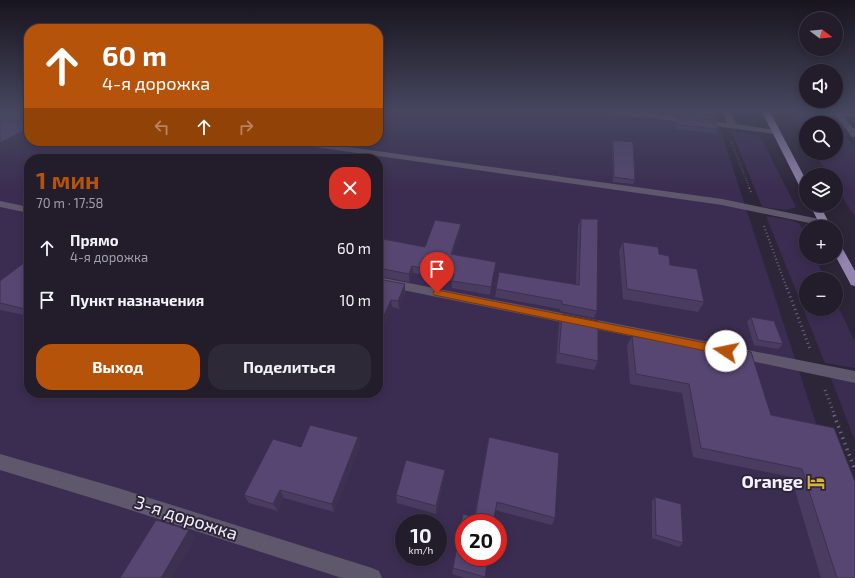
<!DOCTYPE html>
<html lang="ru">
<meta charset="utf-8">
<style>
:root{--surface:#221c2b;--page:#2e2937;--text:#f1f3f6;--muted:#a2a1a9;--line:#3f3a47;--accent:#b45309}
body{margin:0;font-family:"Exo 2",sans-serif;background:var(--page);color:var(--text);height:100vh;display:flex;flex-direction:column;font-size:15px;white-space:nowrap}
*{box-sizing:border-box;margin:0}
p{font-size:13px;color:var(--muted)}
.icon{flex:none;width:22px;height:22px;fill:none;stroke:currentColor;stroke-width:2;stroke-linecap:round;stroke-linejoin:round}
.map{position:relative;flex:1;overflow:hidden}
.sheet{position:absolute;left:24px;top:154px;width:359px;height:244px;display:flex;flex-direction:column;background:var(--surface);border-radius:16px;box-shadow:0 2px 10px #0003,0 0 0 1px var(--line)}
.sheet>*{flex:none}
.guide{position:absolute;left:24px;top:24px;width:359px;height:122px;border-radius:16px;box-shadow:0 2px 10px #0003,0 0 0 1px var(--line);background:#b45309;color:#fff;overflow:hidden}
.needle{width:26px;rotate:106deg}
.tools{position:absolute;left:799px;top:12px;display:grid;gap:8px}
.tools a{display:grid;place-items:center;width:44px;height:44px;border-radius:50%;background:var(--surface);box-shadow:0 2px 10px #0003,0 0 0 1px var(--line);font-size:20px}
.speed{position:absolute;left:395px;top:514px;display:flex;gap:8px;font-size:20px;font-weight:700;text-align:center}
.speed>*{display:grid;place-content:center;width:52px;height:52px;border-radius:50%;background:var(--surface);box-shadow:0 2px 10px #0003,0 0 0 1px var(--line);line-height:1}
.speed small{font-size:10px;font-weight:400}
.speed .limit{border:6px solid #d22;background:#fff;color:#111}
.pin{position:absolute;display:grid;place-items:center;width:34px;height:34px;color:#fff;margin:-41px -17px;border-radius:50% 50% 50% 0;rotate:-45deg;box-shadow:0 0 4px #0007}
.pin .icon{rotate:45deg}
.me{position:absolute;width:44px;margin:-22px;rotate:281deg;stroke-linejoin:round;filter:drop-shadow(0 0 3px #0008)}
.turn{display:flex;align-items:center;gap:14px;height:84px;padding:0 12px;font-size:18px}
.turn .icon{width:52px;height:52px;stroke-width:2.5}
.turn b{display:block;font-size:28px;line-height:34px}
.lanes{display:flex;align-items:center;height:38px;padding:0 12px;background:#0003;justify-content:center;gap:20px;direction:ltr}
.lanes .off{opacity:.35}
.round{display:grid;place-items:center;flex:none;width:42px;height:42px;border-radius:16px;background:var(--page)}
.head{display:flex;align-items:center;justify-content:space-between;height:68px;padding:0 12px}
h1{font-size:24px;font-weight:700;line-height:30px;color:var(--accent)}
.primary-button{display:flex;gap:8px;margin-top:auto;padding:8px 12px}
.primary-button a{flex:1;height:46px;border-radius:16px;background:var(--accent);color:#fff;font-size:16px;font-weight:700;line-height:46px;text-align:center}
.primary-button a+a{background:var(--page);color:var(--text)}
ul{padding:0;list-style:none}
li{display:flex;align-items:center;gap:12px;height:52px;padding:0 12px}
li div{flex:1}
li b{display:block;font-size:15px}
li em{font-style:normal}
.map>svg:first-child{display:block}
</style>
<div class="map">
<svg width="855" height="578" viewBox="0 0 855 578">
<rect width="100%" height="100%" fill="#2d2639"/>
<g fill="#3b2d51" fill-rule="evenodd">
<path d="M0 110H29V141H378V110H714L855 543V578H0ZM29 159H378V393H29ZM404 523H438V557H404ZM464 523H498V557H464Z"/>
<polygon points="795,112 829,115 835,123 806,123 806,140 791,116 791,113"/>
<polygon points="836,124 855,149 855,217 836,187 836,175 829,175 814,153 836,153"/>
<polygon points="732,132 752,134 761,138 796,207 786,210 762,207"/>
<polygon points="766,216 790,220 800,224 806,238 806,257 815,257 825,279 806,279 806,309 836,309 836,302 855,342 855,368 825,363"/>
<polygon points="831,378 855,383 855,441"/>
</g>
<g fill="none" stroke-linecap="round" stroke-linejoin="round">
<polyline stroke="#6b6576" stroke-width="1.5" stroke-dasharray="0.5 2" stroke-linecap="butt" points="731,141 750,189"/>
<g stroke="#6b6576" stroke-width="2" stroke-dasharray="1 2.5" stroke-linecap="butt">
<polyline points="749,188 751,192"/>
<polyline points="764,226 787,289"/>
</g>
<g stroke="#6b6576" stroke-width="3" stroke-dasharray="1 3.5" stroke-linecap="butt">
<polyline points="787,288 810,349"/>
<polyline points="825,390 835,416"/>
</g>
<polyline stroke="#6b6576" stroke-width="3.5" stroke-dasharray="1.5 4.5" stroke-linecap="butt" points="834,415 855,470"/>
<g fill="#5f586c" fill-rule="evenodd">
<polygon points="602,110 622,110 727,123 723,114 727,112 731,114 736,124 776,130 780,132 776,134 606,112"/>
<polygon points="801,110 838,110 855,113 855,117 843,116 855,130 855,137 852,137 835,115 805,112"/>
<polygon points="283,141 305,141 722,199 824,220 829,223 824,226 722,205 287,143"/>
<polygon points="0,201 29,207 29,213 0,207"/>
<polygon points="378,277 709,342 714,343 716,347 714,351 709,352 378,285"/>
<polygon points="737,348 855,371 855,383 732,357 730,353 732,349"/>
<polygon points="0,454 118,488 372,568 379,571 382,578 342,578 118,506 0,470"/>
</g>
<g fill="#9385ad" fill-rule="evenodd">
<polygon points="761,110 769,110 806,180 806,192 801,189"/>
<polygon points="810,205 820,205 831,227 821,227"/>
<polygon points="836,243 840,244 855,271 855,286 851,285 836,257"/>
</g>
</g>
<g fill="#4a3c61">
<polygon points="672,110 714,110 716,115 714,120 674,115"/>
<polygon points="677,118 718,129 716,134 677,129 676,123"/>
<polygon points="613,140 635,180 633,184 613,182 612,145"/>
<polygon points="581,219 597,311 594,318 560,311 560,309 495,297 499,272 576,285 578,226"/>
<polygon points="461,224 460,232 453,254 496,262 490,295 452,288 452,281 413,273 409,282 378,276 378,238 425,247"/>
<polygon points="623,242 659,254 670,265 704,302 698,312 623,299 619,251"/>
<polygon points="29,259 29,316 0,310 0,281"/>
<polygon points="378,279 405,292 399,309 392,307 379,337 378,337"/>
<polygon points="562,314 598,361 594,370 556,363 559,324"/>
<polygon points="751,317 783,344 778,349 754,345 747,322"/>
<polygon points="632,336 693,346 696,342 771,415 834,428 855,578 821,578 791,477 693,457 682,393 630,384 627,345"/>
<polygon points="358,437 360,446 334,512 284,498 278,511 249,503 244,495 301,447"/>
<polygon points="489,437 555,518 552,525 495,510 485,578 465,578 452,574 453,568 474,517"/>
<polygon points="445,470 444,478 436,514 397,503 396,495"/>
<polygon points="655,497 683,543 679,547 652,538 652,501"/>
</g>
<g fill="#3c314f">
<polygon points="29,128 29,138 0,155 0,143"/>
<polygon points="461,224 460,232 451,262 451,254"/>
<polygon points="496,262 495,270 490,295 491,287"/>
<polygon points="412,266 413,273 409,282 409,274"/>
<polygon points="405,284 405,292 399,309 398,301"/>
<polygon points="391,300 392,307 379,337 378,329"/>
<polygon points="358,437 360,446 334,512 332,504"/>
<polygon points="445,470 444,478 436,514 436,506"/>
<polygon points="280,490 284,498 278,511 273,504"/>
<polygon points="189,530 196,537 172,578 161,578"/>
</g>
<g fill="#564671" stroke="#3c314f">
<polygon points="0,110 29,110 29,128 0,143"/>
<polygon points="675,110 714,110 716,115 675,111"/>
<polygon points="677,118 716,123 718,129 679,125"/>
<polygon points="613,140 633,142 635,180 614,177"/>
<polygon points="581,219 598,219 597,311 562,304 562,301 496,289 499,272 579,285"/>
<polygon points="435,220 461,224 451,254 496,262 491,287 452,281 454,274 412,266 409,274 378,268 378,238 425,247"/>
<polygon points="623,242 658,247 659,254 669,256 670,265 697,269 704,302 627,289"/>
<polygon points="29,259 29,310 0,303 0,281"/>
<polygon points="378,279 405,284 398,301 391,300 378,329"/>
<polygon points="562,314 598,321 598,361 559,353"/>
<polygon points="751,317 774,321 783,344 758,340"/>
<polygon points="632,336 697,347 696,342 751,352 771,415 834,428 855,482 855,578 837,578 802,469 701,448 689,384 636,374"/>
<polygon points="310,425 358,437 332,504 280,490 273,504 244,495 273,439 301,447"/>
<polygon points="489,437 559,453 555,518 497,502 493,523 464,523 464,557 488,557 485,577 453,568 463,514 475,517"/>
<polygon points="406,460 445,470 436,506 396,495"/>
<polygon points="655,497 681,504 683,543 656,535"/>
<polygon points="156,520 189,530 161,578 120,578"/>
</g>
<linearGradient id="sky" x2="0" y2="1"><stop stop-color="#19151f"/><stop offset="0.58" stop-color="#46475f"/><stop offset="1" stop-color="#46475f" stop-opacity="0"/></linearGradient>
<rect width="855" height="191" fill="url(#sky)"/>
<polygon fill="#b45309" stroke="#753606" points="437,290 726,347 729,348 731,351 729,354 726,355 434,295 433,293 434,291"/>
<defs>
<g id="hotel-bare" transform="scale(1.38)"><path d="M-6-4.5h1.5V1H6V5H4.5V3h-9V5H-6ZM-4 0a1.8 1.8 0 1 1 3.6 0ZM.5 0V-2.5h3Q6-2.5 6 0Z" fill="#dab333" stroke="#2d2639" stroke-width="2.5" paint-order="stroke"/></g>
</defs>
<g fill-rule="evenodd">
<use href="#hotel-bare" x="816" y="482"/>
</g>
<g text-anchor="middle" stroke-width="4" stroke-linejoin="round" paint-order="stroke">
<g font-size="18" font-weight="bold" fill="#f4f0fd" stroke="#2d2639" text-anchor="end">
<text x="803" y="488">Orange</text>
</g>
<g font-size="18" fill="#f4f0fd" stroke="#2d2639">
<text transform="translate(186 518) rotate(18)" y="6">3-я дорожка</text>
</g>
</g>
</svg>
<div class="tools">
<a><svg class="needle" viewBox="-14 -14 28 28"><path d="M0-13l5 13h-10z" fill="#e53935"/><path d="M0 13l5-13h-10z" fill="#a2a1a9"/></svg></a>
<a><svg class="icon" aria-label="sound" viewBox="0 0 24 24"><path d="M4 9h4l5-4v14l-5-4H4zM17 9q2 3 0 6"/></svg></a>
<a><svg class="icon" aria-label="search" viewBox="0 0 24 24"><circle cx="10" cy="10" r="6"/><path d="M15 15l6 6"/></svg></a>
<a><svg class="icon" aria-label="layers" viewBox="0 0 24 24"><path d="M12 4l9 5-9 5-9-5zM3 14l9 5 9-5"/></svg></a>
<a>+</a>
<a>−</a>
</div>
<div class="speed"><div>10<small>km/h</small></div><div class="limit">20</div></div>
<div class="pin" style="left:437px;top:293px;background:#d93025"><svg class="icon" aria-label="arrive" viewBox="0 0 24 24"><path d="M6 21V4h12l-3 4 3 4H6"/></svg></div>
<svg class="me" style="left:726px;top:351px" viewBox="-20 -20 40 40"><circle r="19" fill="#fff"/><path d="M0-13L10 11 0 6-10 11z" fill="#b45309"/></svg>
<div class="guide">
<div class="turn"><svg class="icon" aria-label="ahead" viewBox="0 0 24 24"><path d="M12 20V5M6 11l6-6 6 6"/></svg><div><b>60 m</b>4-я дорожка</div></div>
<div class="lanes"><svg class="icon off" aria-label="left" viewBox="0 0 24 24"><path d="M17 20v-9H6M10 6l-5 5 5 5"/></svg><svg class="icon" aria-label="ahead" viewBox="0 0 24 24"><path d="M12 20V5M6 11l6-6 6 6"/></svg><svg class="icon off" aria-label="right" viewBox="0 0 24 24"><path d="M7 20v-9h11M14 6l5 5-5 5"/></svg></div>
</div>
<section class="sheet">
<div class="head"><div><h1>1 мин</h1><p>70 m · 17:58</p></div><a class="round" style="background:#d93025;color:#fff"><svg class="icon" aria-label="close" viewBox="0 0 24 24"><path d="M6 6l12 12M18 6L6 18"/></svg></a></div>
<ul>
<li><svg class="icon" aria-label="ahead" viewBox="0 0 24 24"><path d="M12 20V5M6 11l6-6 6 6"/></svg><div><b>Прямо</b><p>4-я дорожка</p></div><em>60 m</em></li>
<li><svg class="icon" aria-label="arrive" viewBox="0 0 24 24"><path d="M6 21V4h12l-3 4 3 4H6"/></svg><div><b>Пункт назначения</b></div><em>10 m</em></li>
</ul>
<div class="primary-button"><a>Выход</a><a>Поделиться</a></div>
</section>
</div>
